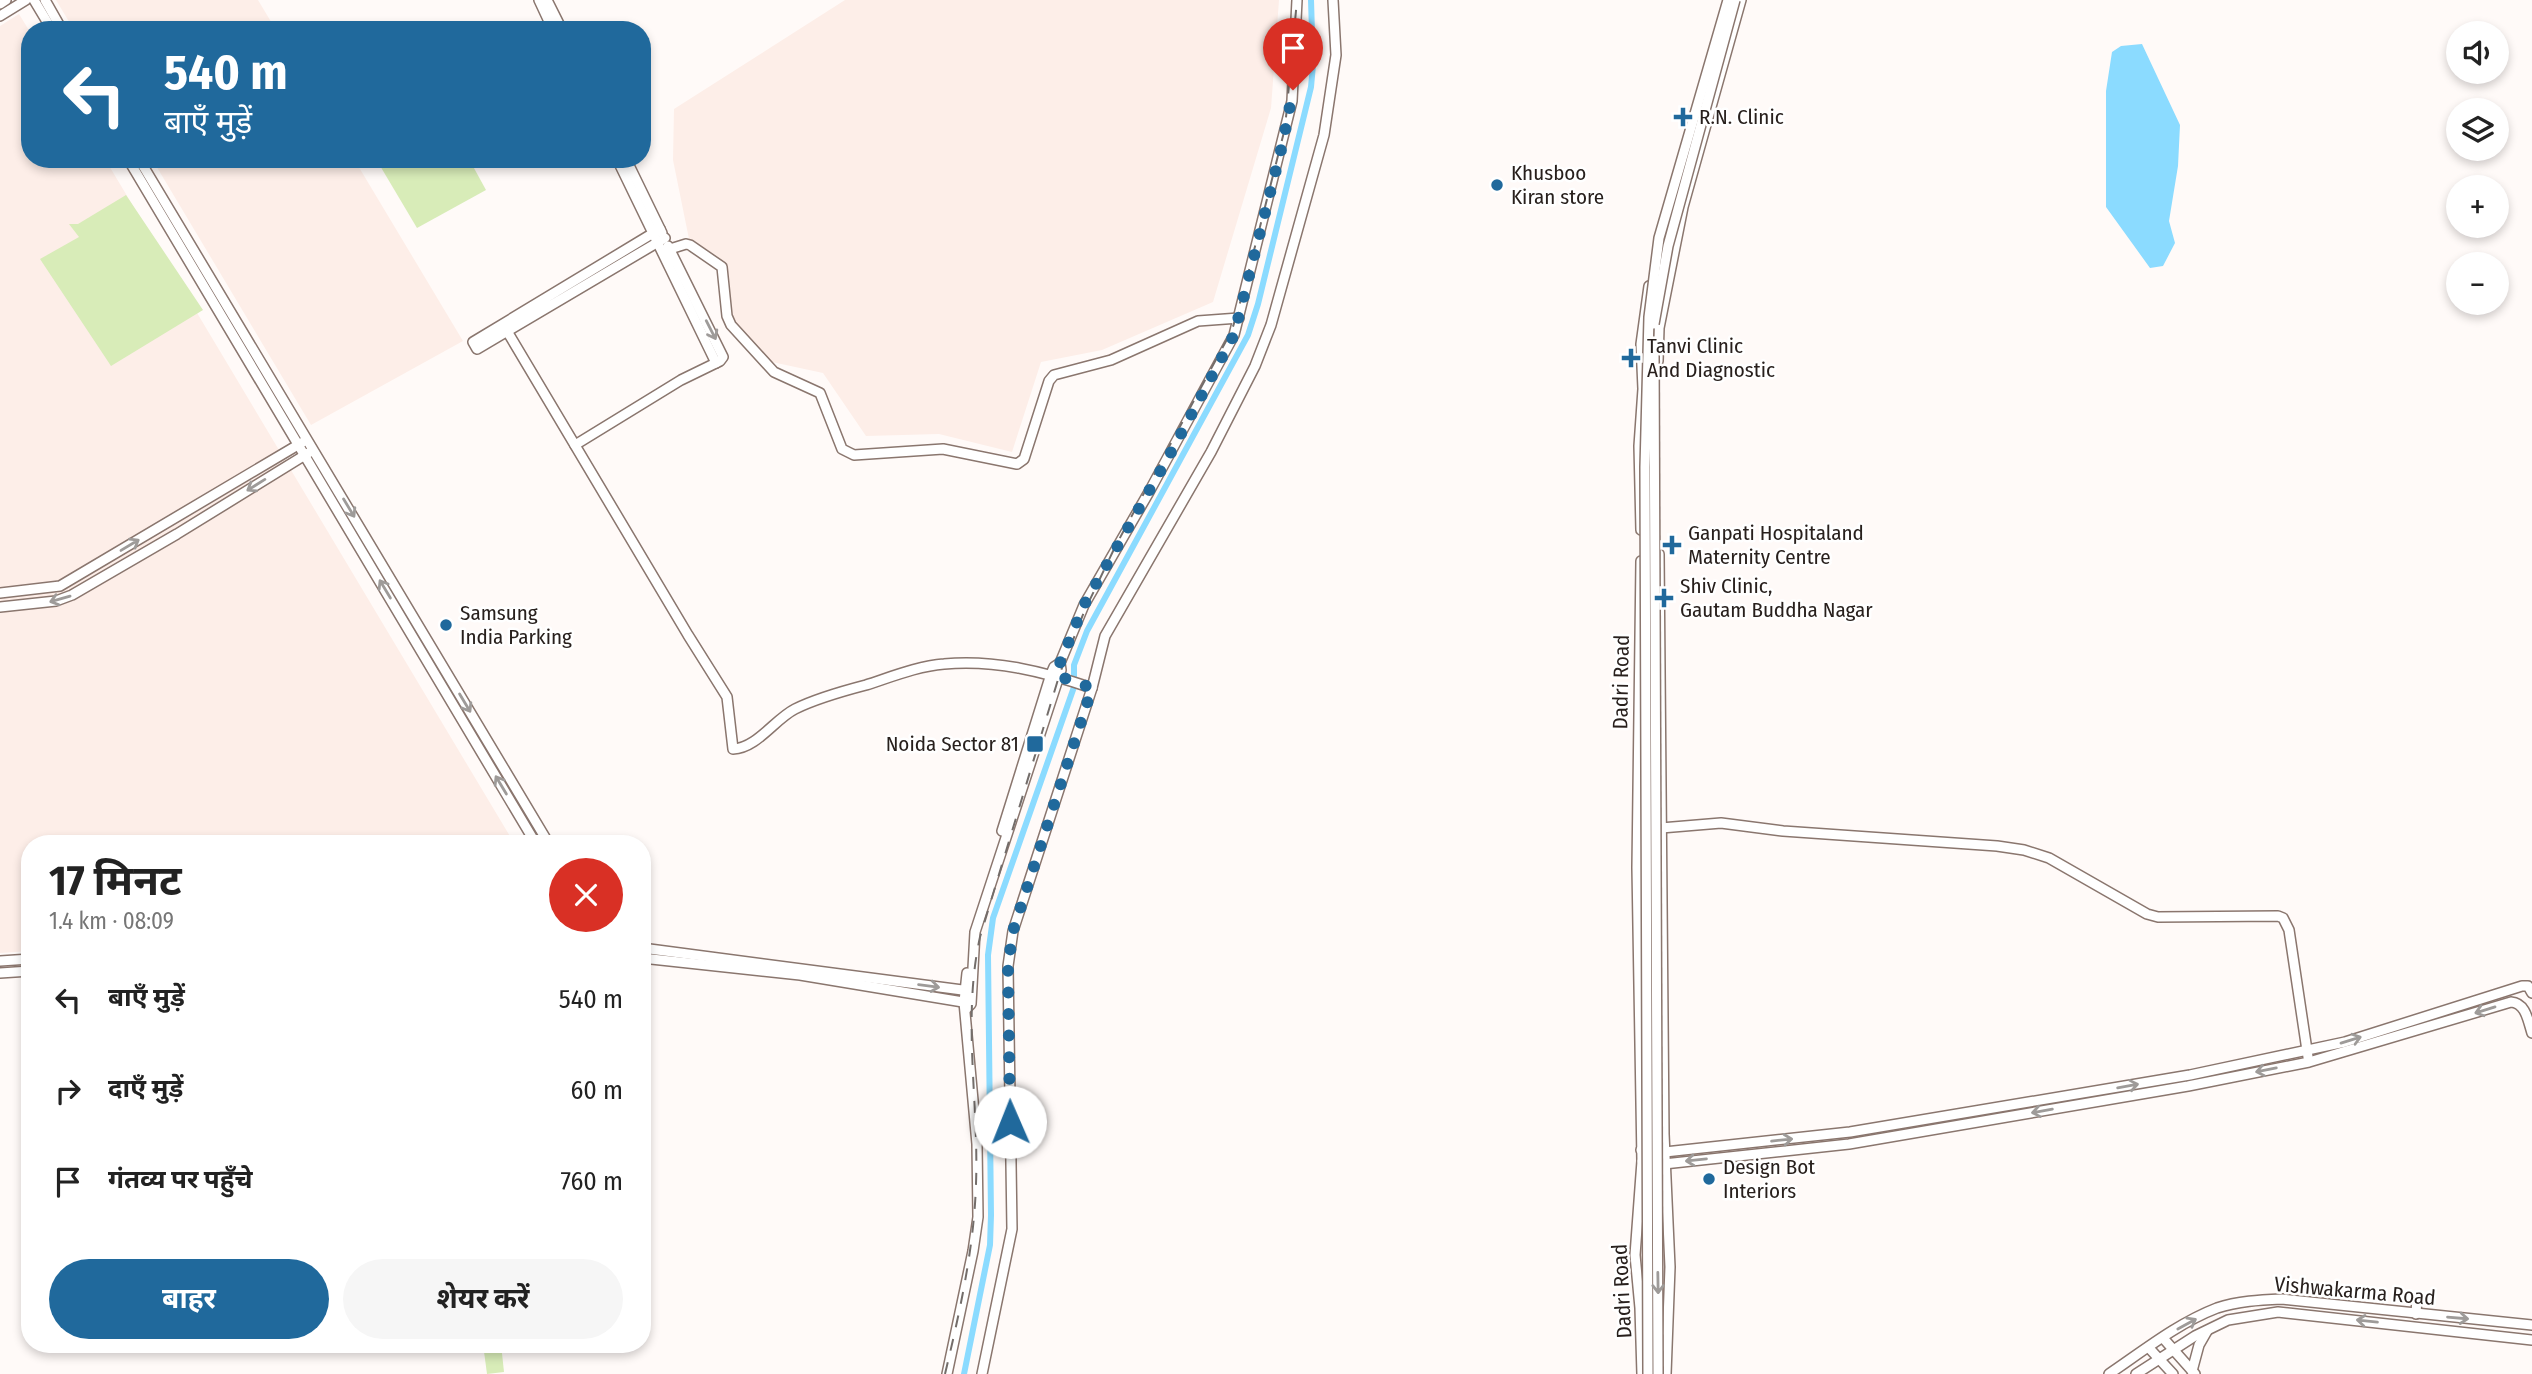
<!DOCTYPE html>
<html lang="hi">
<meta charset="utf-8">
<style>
:root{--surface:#fff;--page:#f6f6f6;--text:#222;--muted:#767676;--accent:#20699c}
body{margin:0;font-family:"Fira Sans Condensed","Noto Sans Devanagari",sans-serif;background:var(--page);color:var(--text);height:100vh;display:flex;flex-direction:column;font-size:26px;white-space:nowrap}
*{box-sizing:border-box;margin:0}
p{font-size:23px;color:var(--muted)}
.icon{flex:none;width:38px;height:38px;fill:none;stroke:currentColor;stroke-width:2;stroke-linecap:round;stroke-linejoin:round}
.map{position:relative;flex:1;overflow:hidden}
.side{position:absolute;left:21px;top:835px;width:630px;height:518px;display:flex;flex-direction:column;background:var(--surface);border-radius:28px;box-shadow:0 4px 10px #0003}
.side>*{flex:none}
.top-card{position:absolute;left:21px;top:21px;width:630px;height:147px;border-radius:28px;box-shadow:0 4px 10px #0003;background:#20699c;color:#fff;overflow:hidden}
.buttons{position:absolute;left:2446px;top:21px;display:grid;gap:14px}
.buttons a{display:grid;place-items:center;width:63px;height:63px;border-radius:50%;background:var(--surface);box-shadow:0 4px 10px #0003;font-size:35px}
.pin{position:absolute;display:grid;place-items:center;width:60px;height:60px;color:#fff;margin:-72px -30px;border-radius:50% 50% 50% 0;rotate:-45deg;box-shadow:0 0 7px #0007}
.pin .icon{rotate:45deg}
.me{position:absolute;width:77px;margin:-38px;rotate:359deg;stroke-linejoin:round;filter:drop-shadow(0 0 5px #0008)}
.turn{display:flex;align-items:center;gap:24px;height:147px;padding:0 28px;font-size:32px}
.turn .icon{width:91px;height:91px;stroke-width:2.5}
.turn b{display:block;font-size:49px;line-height:60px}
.round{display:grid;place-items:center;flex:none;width:74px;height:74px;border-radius:37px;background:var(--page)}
.head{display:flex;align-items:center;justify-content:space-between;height:119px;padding:0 28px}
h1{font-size:42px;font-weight:700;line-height:52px}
.primary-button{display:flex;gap:14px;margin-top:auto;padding:14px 28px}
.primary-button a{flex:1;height:80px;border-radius:42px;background:var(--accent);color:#fff;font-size:28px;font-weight:700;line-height:80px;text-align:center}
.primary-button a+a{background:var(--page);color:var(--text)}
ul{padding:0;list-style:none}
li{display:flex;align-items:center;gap:21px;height:91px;padding:0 28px}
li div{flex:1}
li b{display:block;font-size:26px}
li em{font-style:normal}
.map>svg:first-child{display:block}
</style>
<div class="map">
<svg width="2532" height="1374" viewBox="0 0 2532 1374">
<rect width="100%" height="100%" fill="#fffaf8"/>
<g fill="#fdeee8">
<polygon points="56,0 258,0 276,30 74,30"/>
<polygon points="845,0 1279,0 1271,108 1213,302 1102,350 1041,362 1012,452 939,434 866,436 823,373 772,362 725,312 726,264 689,239 673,160 674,109"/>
<polygon points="19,14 30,32 30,159 105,159 514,843 30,844 30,951 0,953 0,26"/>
<polygon points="152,159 354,159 463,341 311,425"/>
</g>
<g fill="#d8ecb8">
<polygon points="376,159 469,159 486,190 417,228"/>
<polygon points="126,195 203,310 111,366 40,259 79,237 69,224 78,224"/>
<polygon points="483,1344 501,1344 504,1372 487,1374"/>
</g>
<polygon fill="#8bdbff" points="2142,44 2180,125 2178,166 2169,221 2175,243 2163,266 2150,268 2106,207 2106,91 2112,52 2121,46"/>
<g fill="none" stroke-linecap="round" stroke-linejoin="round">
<polyline stroke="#8bdbff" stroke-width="6" points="964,1374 990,1245 991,1215 988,955 993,918 1074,687 1074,665 1087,631 1248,335 1258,304 1311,87 1313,65 1311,0"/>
<g stroke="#8a766e" stroke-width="12">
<g id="secondary">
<polyline points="34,0 52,30"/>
<polyline points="45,0 62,30"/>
<polyline points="539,0 553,30"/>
<polyline points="547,0 562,30"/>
<polyline points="0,4 6,0"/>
<polyline points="0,16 26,0"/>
<polyline points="128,159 536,844"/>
<polyline points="139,159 549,844"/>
<polyline points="617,159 716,363"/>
<polyline points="626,159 662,233"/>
<polyline points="660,229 473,342 477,349 665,238"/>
<polyline points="670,249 686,244 690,245 722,267 727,316 731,325 774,372 820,393 842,449 854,455 943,449 1017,464 1024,459 1049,381 1054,375 1111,360 1198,321 1239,318"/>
<path d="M507 331 688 635 727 697 733 749C757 748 775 719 795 709 817 698 843 691 866 685 891 677 918 666 944 664 994 659 1045 672 1092 688"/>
<polyline points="1658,361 1659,328 1683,207 1741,0"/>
<polyline points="575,445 681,380 720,361 723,357 668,246"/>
<polyline points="1641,530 1639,446 1643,389 1641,344 1649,286"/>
<polyline points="1659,554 1664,1134 1670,1267 1666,1374"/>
<polyline points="1641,561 1637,868 1642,1161 1635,1255 1640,1308 1642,1374"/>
<polyline points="0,593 60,586 303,442"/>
<polyline points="0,607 56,601 72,595 177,534 310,452"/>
<polyline points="1661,828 1721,823 1783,831 1997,846 2024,850 2049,858 2147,914 2158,917 2278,916 2283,918 2289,930 2308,1057"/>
<polyline points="1002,831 1051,674 1054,667 1060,663"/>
<polyline points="642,948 970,991"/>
<polyline points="642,958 800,975 969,1003"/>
<polyline points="0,961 30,959"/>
<polyline points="0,973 30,971"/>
<polyline points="966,1009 971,1004 975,932 1061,670 1060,663 1084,605 1149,492 1234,335 1292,101 1297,0"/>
<polyline points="1641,1150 1665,1152 1850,1132 2190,1075 2345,1042 2522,986 2528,986 2532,993"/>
<path d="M1642 1161 1664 1164 1849 1144 2188 1086 2309 1062 2511 1002C2526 1003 2528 1021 2532 1033"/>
<polyline points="2416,1314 2417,1297"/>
<polyline points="2163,1338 2195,1374"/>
<polyline points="2149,1348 2173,1374"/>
<polyline points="2192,1371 2199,1345 2207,1331"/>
<polyline points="947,1374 973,1251 978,1217 977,1144 964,1002 967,973"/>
<polyline points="982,1374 1012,1229 1008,966 1013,931 1092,688 1105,636 1211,452 1255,366 1271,325 1324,135 1336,55 1333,0"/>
<path d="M2109 1374C2143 1351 2178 1323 2217 1308 2238 1301 2260 1300 2282 1299L2532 1325"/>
<polyline points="2136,1374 2195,1336 2228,1320 2278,1312 2532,1340"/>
</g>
</g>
<use href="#secondary" stroke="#fff" stroke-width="9"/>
<path stroke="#736d6a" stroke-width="2" stroke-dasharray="12 12" stroke-linecap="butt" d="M945 1374C960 1311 974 1248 976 1184 979 1102 962 1018 980 937L1060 673 1084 612 1115 547 1232 330 1245 286 1285 128 1297 0"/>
<g stroke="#8a766e" stroke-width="12" stroke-linecap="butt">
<g id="secondary-bridge">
<polyline points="1654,324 1668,246 1735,0"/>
<polyline points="1654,352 1658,1374"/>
<polyline points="1648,1374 1645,467 1649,317 1659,238 1728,0"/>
</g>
</g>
<use href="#secondary-bridge" stroke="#fff" stroke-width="9"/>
</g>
<defs><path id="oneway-shaft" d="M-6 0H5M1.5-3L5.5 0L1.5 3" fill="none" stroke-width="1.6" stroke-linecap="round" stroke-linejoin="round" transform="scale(1.75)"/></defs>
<g stroke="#9e9b99">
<use href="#oneway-shaft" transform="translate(711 330) rotate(63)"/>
<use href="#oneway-shaft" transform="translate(256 485) rotate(148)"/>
<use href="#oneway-shaft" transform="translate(349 508) rotate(59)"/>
<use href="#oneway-shaft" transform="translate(130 545) rotate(-31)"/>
<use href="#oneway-shaft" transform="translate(385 589) rotate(-121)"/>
<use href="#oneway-shaft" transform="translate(60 599) rotate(164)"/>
<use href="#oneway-shaft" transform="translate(465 703) rotate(59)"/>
<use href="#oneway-shaft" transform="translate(501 785) rotate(-121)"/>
<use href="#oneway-shaft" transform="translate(929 986) rotate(7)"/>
<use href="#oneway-shaft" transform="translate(2485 1010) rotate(163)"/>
<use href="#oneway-shaft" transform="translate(2351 1040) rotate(-17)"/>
<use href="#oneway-shaft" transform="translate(2266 1070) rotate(169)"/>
<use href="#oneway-shaft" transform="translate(2128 1086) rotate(-10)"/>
<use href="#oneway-shaft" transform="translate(2042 1111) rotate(170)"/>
<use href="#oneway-shaft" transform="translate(1782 1140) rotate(-6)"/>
<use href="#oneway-shaft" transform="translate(1696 1160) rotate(174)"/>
<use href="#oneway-shaft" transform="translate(1658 1283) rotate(89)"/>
<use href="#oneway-shaft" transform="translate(2458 1318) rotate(5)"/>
<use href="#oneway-shaft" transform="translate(2367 1321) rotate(-174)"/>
<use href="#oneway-shaft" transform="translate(2187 1324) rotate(-29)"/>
</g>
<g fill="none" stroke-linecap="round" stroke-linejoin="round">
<polyline stroke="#20699c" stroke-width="12" stroke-dasharray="0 21.6" points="1010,1122 1008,966 1013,931 1092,688 1058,676 1060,663 1084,605 1169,456 1234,335 1283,142 1293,90"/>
</g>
<g fill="#20699c" stroke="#fff" stroke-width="2.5">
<path d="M1679.5 106.5h7v7h7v7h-7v7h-7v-7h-7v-7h7z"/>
<circle cx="1497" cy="185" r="7"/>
<path d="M1627.5 347.5h7v7h7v7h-7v7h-7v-7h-7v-7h7z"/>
<path d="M1668.5 534.5h7v7h7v7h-7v7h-7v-7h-7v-7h7z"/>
<path d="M1660.5 587.5h7v7h7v7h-7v7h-7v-7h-7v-7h7z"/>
<circle cx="446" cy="625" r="7"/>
<rect x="1026" y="735" width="18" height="18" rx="3.5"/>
<circle cx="1709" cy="1179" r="7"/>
</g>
<g text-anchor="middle" stroke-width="5" stroke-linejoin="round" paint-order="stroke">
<g font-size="21" fill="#28201d" stroke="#fff" text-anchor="start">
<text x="1699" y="124">R.N. Clinic</text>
<text x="1511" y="180">Khusboo<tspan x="1511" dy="24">Kiran store</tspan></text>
<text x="1647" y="353">Tanvi Clinic<tspan x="1647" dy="24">And Diagnostic</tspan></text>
<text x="1688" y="540">Ganpati Hospitaland<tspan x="1688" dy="24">Maternity Centre</tspan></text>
<text x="1680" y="593">Shiv Clinic,<tspan x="1680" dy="24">Gautam Buddha Nagar</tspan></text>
<text x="460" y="620">Samsung<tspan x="460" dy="24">India Parking</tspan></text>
<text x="1019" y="751" text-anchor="end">Noida Sector 81</text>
<text x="1723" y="1174">Design Bot<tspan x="1723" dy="24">Interiors</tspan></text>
</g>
<g font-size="21" fill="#28201d" stroke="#fff">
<text transform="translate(1621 682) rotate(-89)" y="7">Dadri Road</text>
<text transform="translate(1622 1291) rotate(-93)" y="7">Dadri Road</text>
<text transform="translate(2355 1291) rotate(5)" y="7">Vishwakarma Road</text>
</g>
</g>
</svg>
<div class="buttons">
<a><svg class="icon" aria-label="sound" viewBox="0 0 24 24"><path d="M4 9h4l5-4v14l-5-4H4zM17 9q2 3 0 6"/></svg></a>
<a><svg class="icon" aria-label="layers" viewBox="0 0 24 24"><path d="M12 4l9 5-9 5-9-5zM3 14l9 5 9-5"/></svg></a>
<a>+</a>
<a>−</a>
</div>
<div class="pin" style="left:1293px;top:90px;background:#d93025"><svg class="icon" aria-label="arrive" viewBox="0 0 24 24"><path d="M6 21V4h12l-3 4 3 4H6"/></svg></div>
<svg class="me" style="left:1010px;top:1122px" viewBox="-20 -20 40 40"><circle r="19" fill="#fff"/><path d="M0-13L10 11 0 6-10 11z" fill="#20699c"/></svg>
<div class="top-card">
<div class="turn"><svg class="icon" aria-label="left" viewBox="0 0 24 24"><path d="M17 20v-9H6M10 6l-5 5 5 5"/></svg><div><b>540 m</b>बाएँ मुड़ें</div></div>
</div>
<section class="side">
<div class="head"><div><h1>17 मिनट</h1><p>1.4 km · 08:09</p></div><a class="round" style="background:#d93025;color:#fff"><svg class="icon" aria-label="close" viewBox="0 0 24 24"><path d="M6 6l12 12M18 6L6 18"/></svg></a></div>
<ul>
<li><svg class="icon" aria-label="left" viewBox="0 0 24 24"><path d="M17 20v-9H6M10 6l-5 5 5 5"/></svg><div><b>बाएँ मुड़ें</b></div><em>540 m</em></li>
<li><svg class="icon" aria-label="right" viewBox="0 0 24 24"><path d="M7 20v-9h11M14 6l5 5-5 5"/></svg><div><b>दाएँ मुड़ें</b></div><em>60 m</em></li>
<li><svg class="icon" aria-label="arrive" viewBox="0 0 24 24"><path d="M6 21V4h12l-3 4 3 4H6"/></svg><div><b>गंतव्य पर पहुँचे</b></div><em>760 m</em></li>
</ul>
<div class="primary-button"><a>बाहर</a><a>शेयर करें</a></div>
</section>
</div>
